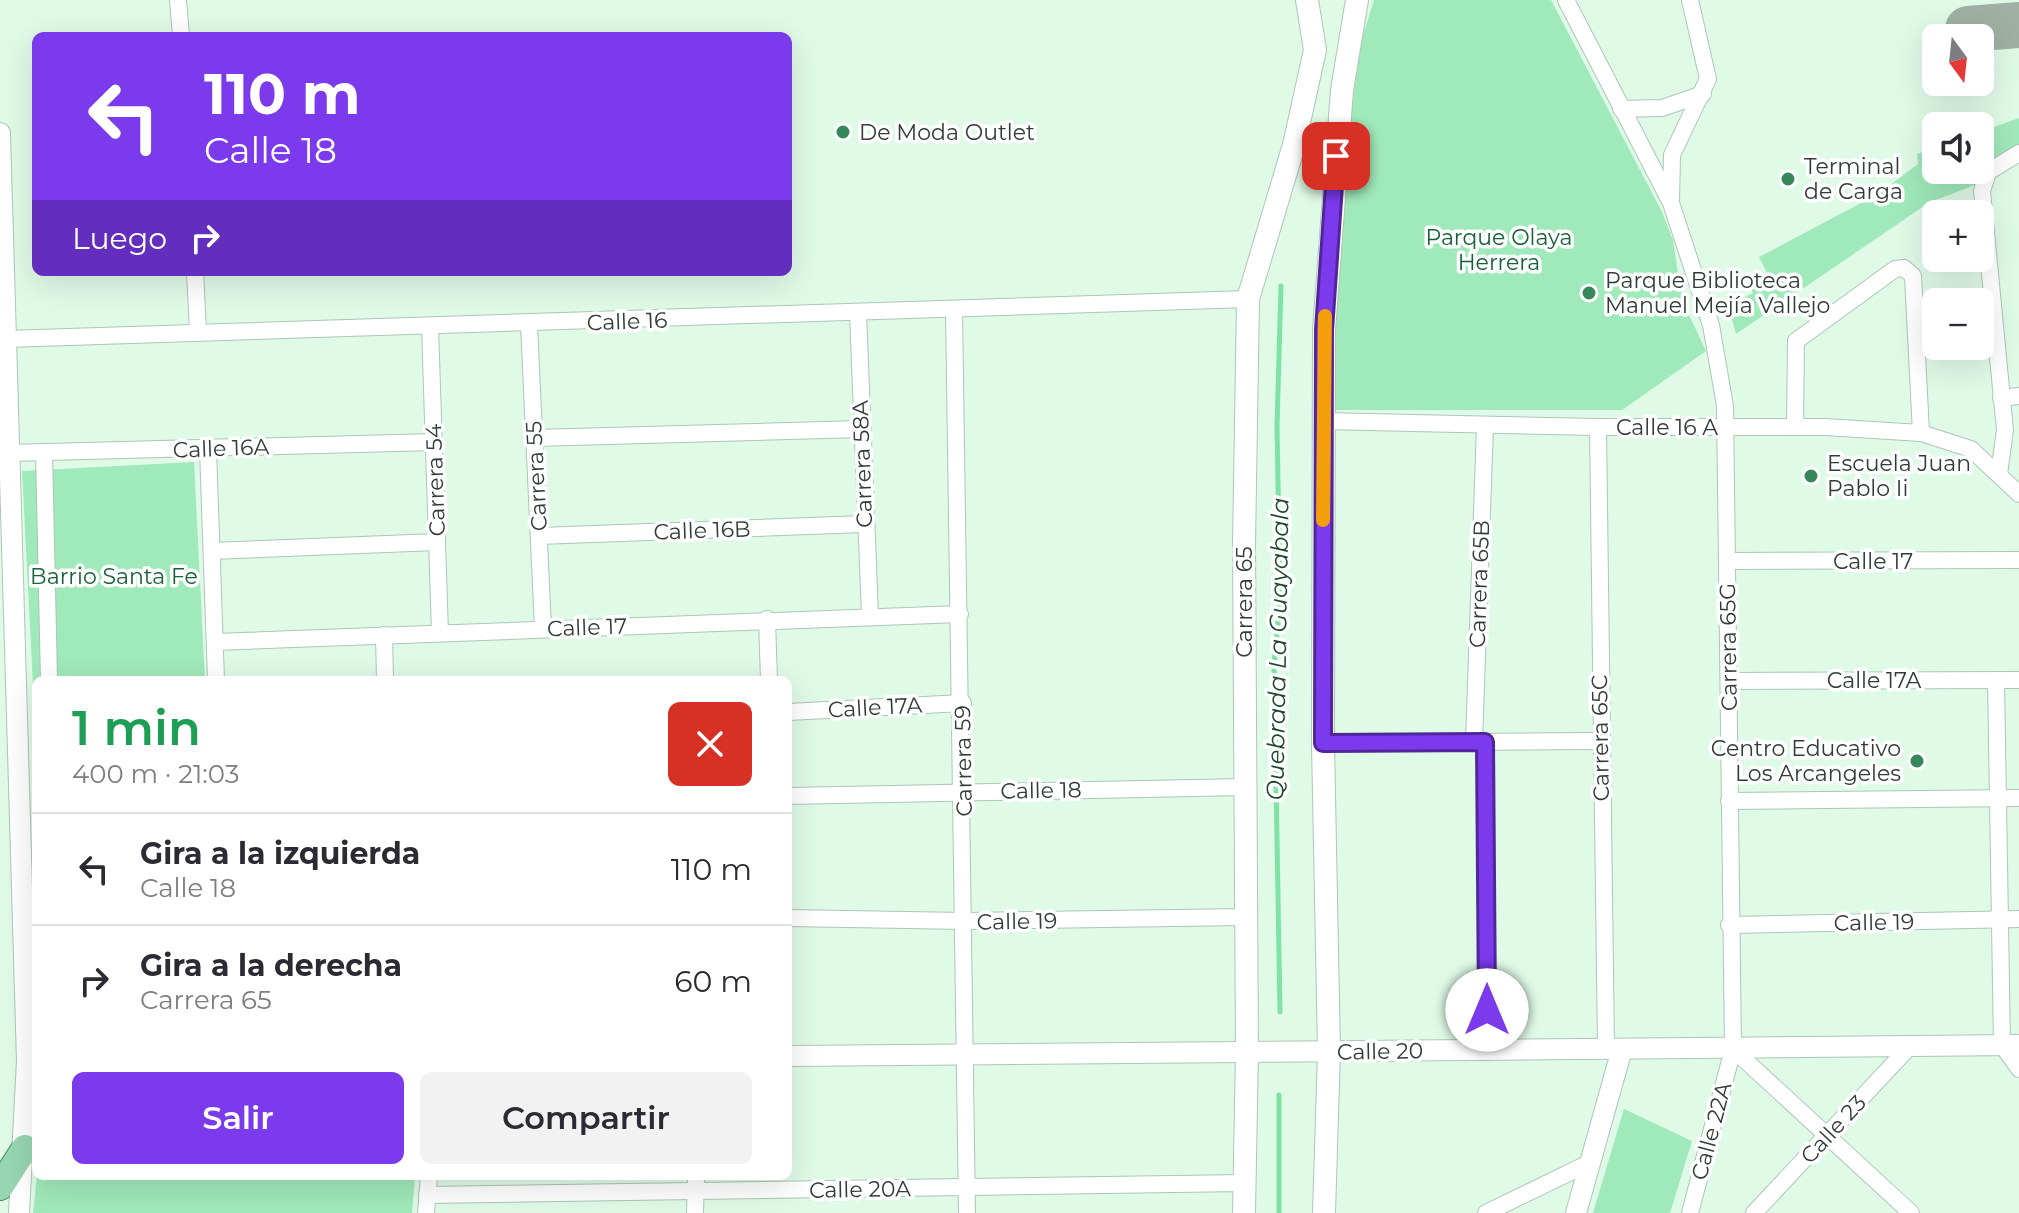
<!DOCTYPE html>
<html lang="es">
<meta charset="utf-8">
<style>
:root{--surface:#fff;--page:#f2f2f3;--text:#2b2b33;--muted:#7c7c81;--line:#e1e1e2;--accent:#7c3aed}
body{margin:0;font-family:Montserrat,sans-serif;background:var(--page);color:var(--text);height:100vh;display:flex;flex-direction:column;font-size:30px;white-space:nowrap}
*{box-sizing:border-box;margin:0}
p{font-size:26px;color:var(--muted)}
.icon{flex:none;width:44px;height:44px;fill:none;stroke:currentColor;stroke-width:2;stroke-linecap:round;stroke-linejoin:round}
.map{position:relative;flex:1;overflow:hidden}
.sheet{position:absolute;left:32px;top:676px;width:760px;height:504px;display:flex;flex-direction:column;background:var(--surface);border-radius:12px;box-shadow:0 8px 32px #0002}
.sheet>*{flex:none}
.guide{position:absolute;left:32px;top:32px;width:760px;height:244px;border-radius:12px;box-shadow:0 8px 32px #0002;background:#7c3aed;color:#fff;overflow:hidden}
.needle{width:52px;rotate:165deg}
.tools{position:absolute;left:1922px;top:24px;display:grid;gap:16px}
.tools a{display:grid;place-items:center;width:72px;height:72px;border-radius:12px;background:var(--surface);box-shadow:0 8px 32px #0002;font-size:40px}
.pin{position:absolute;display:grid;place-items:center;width:68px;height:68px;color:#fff;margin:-34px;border-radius:16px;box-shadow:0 4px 12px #0006}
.me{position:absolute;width:88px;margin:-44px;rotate:0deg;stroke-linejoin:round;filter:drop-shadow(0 0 6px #0008)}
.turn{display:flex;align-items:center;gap:28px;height:168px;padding:0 40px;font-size:36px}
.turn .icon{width:104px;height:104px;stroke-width:2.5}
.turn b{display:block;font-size:56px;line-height:68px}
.then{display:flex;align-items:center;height:76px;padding:0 40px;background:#0003;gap:16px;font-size:30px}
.round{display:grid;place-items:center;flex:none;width:84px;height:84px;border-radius:12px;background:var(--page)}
.summary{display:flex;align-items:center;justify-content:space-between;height:136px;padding:0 40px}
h1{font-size:48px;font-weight:600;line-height:60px;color:#1e9e55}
.button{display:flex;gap:16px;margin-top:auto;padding:16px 40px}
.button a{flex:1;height:92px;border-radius:12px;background:var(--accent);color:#fff;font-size:32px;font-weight:600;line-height:92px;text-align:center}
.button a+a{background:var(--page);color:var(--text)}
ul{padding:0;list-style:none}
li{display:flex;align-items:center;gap:24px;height:112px;padding:0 40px;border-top:2px solid var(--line)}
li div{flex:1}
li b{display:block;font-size:30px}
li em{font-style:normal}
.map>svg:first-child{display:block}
</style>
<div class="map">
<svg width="2019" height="1213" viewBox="0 0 2019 1213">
<rect width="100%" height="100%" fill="#e0fae8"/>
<g fill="#a0e9ba">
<polygon points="1374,0 1551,0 1662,212 1673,240 1682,300 1706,351 1622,410 1329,410 1336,240 1360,45"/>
<path d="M2019 118V144C2000 155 1981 161 1978 184L1930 202 1736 334 1728 305 1753 293 1748 283 1767 273 1759 257 1878 194 1918 164 1917 154 1936 147V170H1980V132Z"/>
<polygon points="194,462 205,680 36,680 36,743 22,471"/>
<polygon points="1624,1109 1692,1141 1670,1213 1593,1213"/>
<polygon points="37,1176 415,1176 412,1213 33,1213"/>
</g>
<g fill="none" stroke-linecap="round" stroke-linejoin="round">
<g stroke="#7fe3a5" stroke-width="5">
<polyline points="1280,1012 1274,665 1280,599 1277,426 1281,286"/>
<polyline points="1279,1095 1279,1213"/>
</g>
<polyline stroke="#9eb1a4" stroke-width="46" points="1968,29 2019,25"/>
<g stroke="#adc6b5" stroke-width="18">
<g id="minor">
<polyline points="178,0 181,36"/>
<polyline points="1566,0 1671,203 1711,325 1725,406 1733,1049 1690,1213"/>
<polyline points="1621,109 1662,108 1703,94"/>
<polyline points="1671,201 1672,155 1708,79 1690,0"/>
<polyline points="195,272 198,331"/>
<polyline points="954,309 967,1213"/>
<polyline points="858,313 870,615"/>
<polyline points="529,324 543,629"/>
<polyline points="430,327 440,633"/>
<polyline points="6,339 1248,299"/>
<polyline points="2001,398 2019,396"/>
<polyline points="1323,421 1598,427 1825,427 1921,433 1971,449 2019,494"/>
<polyline points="1598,427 1606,1049"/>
<polyline points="1795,427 1796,341 1895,269 1904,268 1913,276 1921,433"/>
<polyline points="534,438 860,429"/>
<polyline points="208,449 216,680"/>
<polyline points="44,452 49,680"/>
<polyline points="9,453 434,442"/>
<polyline points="1999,474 2005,430 1982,191 1988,172 2019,153"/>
<polyline points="539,536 864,524"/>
<polyline points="212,551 437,542"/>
<polyline points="1727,561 2019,560"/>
<polyline points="767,619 769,680"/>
<polyline points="384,635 385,680"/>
<polyline points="215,642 960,614"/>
<polyline points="1996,680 2002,1045 2019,1069"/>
<polyline points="1729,681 2019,680"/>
<polyline points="788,712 963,703"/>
<polyline points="1474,742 1485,426"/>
<polyline points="1485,742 1488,1050"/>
<polyline points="1323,743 1600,741"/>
<polyline points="788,796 1246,787"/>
<polyline points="1729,801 2019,798"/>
<polyline points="788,918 965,921 1246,917"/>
<polyline points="1729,925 2019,919"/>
<polyline points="1733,1049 1911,1213"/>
<polyline points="427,1195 1245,1183"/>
<polyline points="426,1213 429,1176"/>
<polyline points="695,1213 696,1176"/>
<polyline points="1486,1213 1589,1163"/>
<polyline points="1754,1213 1912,1044"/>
</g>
</g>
<g stroke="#adc6b5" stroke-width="22">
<g id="tertiary">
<polyline points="0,133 27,1061 19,1213"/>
<polyline points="788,1056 2019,1045"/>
<polyline points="1576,1213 1622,1049"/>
</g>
</g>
<g stroke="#adc6b5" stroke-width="24">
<g id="secondary">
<polyline points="1244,1213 1247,1050 1244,545 1248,299 1294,145 1315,50 1307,0"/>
<polyline points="1324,1213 1329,1052 1323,743 1324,330 1342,90 1357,0"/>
</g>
</g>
<g stroke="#478e64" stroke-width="28">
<polyline id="primary" points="0,1187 25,1148"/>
</g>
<use href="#minor" stroke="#fff" stroke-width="16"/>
<use href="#tertiary" stroke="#fff" stroke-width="20"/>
<use href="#secondary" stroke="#fff" stroke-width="22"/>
<use href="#primary" stroke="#97d6b1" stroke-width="26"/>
</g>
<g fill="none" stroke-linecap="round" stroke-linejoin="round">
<g stroke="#51269a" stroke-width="20">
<polyline id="route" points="1336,156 1324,330 1323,743 1485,742 1487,1010"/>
</g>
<use href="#route" stroke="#7c3aed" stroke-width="14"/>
<polyline stroke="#f59e0b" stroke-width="14" points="1323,520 1325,316"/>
</g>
<g fill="#368759" stroke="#fff" stroke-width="3">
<circle cx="843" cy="132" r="8"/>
<circle cx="1788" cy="179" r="8"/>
<circle cx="1589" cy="293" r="8"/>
<circle cx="1811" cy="476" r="8"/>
<circle cx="1917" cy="761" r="8"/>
</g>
<g text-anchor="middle" stroke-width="7" stroke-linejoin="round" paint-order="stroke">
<g font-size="22" fill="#323c35" stroke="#fff" text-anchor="start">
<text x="859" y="140">De Moda Outlet</text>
<text x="1804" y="174">Terminal<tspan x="1804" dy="25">de Carga</tspan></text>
<text x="1605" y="288">Parque Biblioteca<tspan x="1605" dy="25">Manuel Mejía Vallejo</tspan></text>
<text x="1827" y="471">Escuela Juan<tspan x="1827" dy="25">Pablo Ii</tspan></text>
<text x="1901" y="756" text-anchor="end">Centro Educativo<tspan x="1901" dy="25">Los Arcangeles</tspan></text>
</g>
<g font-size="22" fill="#17603a" stroke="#fff">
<text x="1499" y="245">Parque Olaya<tspan x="1499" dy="25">Herrera</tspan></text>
<text x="114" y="584">Barrio Santa Fe</text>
</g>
<g font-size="22" fill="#323c35" stroke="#fff">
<text transform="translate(627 321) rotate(-2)" y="8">Calle 16</text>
<text x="1667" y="435">Calle 16 A</text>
<text transform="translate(221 448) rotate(-2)" y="8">Calle 16A</text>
<text transform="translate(862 464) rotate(-92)" y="8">Carrera 58A</text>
<text transform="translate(536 476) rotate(-93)" y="8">Carrera 55</text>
<text transform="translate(435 480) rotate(-92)" y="8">Carrera 54</text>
<text transform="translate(702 530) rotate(-2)" y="8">Calle 16B</text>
<text x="1873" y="569">Calle 17</text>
<text transform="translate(1479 584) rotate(-88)" y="8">Carrera 65B</text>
<text transform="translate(1244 602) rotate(-90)" y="8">Carrera 65</text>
<text transform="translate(587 627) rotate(-2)" y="8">Calle 17</text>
<text transform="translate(1728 647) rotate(-91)" y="8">Carrera 65G</text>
<text x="1874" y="688">Calle 17A</text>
<text transform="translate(875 707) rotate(-3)" y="8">Calle 17A</text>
<text transform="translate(1600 738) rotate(-91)" y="8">Carrera 65C</text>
<text transform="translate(963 761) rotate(-91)" y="8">Carrera 59</text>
<text transform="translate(1041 790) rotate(-1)" y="8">Calle 18</text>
<text transform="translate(1017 921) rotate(-1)" y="8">Calle 19</text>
<text transform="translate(1874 922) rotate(-1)" y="8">Calle 19</text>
<text transform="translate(1380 1051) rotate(-1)" y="8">Calle 20</text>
<text transform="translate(1833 1129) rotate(-47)" y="8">Calle 23</text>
<text transform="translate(1711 1131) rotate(-75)" y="8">Calle 22A</text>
<text transform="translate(860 1189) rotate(-1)" y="8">Calle 20A</text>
</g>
<g font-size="24" font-style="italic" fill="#1c462d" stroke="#fff">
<text transform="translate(1278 649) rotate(-89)" y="8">Quebrada La Guayabala</text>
</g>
</g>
</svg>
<div class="tools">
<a><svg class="needle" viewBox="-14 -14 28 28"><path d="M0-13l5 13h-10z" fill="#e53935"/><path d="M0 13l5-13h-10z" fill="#7c7c81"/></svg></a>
<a><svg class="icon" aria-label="sound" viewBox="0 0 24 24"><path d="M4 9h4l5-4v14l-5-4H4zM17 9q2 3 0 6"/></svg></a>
<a>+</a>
<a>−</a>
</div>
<div class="pin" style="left:1336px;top:156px;background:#d93025"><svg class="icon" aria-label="arrive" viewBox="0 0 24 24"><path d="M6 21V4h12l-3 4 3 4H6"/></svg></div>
<svg class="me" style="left:1487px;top:1010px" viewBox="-20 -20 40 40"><circle r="19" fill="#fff"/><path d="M0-13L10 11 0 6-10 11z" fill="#7c3aed"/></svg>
<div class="guide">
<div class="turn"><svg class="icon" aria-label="left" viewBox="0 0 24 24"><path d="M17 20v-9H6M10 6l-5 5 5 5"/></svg><div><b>110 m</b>Calle 18</div></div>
<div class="then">Luego<svg class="icon" aria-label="right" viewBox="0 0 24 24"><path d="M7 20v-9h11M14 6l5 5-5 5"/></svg></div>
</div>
<section class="sheet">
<div class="summary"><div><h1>1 min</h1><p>400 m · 21:03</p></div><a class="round" style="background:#d93025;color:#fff"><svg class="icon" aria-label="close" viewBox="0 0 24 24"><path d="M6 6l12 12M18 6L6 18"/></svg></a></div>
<ul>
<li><svg class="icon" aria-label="left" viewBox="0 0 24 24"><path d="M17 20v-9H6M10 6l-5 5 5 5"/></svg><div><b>Gira a la izquierda</b><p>Calle 18</p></div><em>110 m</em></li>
<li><svg class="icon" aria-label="right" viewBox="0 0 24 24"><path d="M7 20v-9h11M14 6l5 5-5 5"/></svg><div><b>Gira a la derecha</b><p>Carrera 65</p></div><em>60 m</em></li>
</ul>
<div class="button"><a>Salir</a><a>Compartir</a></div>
</section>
</div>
